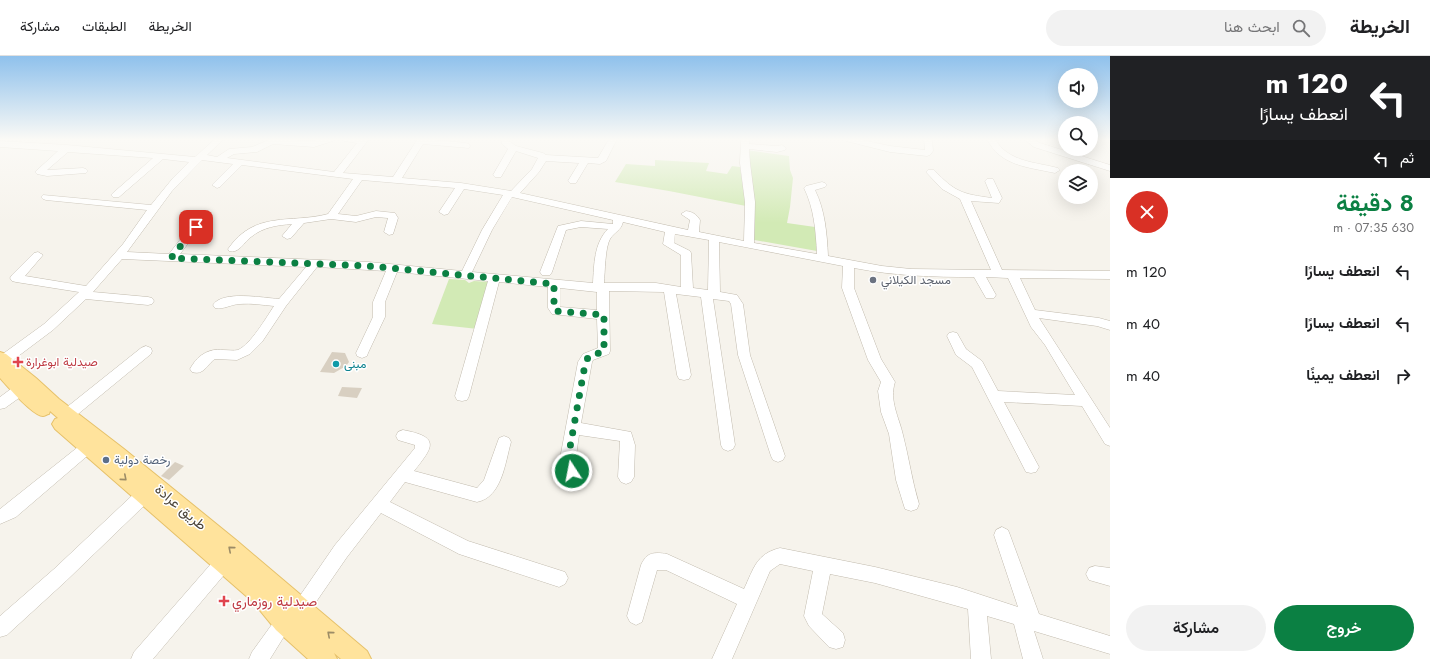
<!DOCTYPE html>
<html lang="ar">
<meta charset="utf-8">
<style>
:root{--surface:#fff;--page:#f2f2f2;--text:#202124;--muted:#757577;--line:#e0e0e0;--accent:#0b8043}
body{margin:0;font-family:Jost,Vazirmatn,sans-serif;background:var(--page);color:var(--text);direction:rtl;height:100vh;display:flex;flex-direction:column;font-size:15px;white-space:nowrap}
*{box-sizing:border-box;margin:0}
p{font-size:13px;color:var(--muted)}
.icon{flex:none;width:22px;height:22px;fill:none;stroke:currentColor;stroke-width:2;stroke-linecap:round;stroke-linejoin:round}
.map{position:relative;flex:1;overflow:hidden;direction:ltr}
.panel{display:flex;flex-direction:column;background:var(--surface);width:320px}
.panel>*{flex:none}
.guide{background:#202124;color:#fff;overflow:hidden}
.fabs{position:absolute;left:1058px;top:12px;display:grid;gap:8px}
.fabs a{display:grid;place-items:center;width:40px;height:40px;border-radius:50%;background:var(--surface);box-shadow:0 4px 16px #0002;font-size:20px}
.pin{position:absolute;display:grid;place-items:center;width:34px;height:34px;color:#fff;margin:-17px;border-radius:8px;box-shadow:0 2px 6px #0006}
.me{position:absolute;width:44px;margin:-22px;rotate:349deg;stroke-linejoin:round;filter:drop-shadow(0 0 3px #0008)}
.turn{display:flex;align-items:center;gap:14px;height:84px;padding:0 16px;font-size:18px}
.turn .icon{width:52px;height:52px;stroke-width:2.5}
.turn b{display:block;font-size:28px;line-height:34px}
.then{display:flex;align-items:center;height:38px;padding:0 16px;background:#0003;gap:8px;font-size:15px}
.round{display:grid;place-items:center;flex:none;width:42px;height:42px;border-radius:21px;background:var(--page)}
.summary{display:flex;align-items:center;justify-content:space-between;height:68px;padding:0 16px}
h1{font-size:24px;font-weight:600;line-height:30px;color:var(--accent)}
.cta{display:flex;gap:8px;margin-top:auto;padding:8px 16px}
.cta a{flex:1;height:46px;border-radius:24px;background:var(--accent);color:#fff;font-size:16px;font-weight:600;line-height:46px;text-align:center}
.cta a+a{background:var(--page);color:var(--text)}
ul{padding:0;list-style:none}
li{display:flex;align-items:center;gap:12px;height:52px;padding:0 16px}
li div{flex:1}
li b{display:block;font-size:15px}
li em{font-style:normal}
header{display:flex;align-items:center;gap:24px;box-sizing:border-box;height:56px;padding:0 20px;background:var(--surface);border-bottom:1px solid var(--line)}
header strong{font-size:19px}
nav{display:flex;gap:22px;margin-inline-start:auto;font-size:14px}
.search{width:280px;height:36px;background:var(--page);display:flex;align-items:center;gap:10px;box-sizing:border-box;padding:0 14px;border-radius:22px;color:var(--muted);font-size:15px}
main{display:flex;flex:1;min-height:0}
.map>svg:first-child{display:block}
</style>
<header>
<strong>الخريطة</strong>
<div class="search"><svg class="icon" aria-label="search" viewBox="0 0 24 24"><circle cx="10" cy="10" r="6"/><path d="M15 15l6 6"/></svg>ابحث هنا</div>
<nav><a>الخريطة</a><a>الطبقات</a><a>مشاركة</a></nav>
</header>
<main>
<section class="panel">
<div class="guide">
<div class="turn"><svg class="icon" aria-label="left" viewBox="0 0 24 24"><path d="M17 20v-9H6M10 6l-5 5 5 5"/></svg><div><b>120 m</b>انعطف يسارًا</div></div>
<div class="then">ثم<svg class="icon" aria-label="left" viewBox="0 0 24 24"><path d="M17 20v-9H6M10 6l-5 5 5 5"/></svg></div>
</div>
<div class="summary"><div><h1>8 دقيقة</h1><p>630 m · 07:35</p></div><a class="round" style="background:#d93025;color:#fff"><svg class="icon" aria-label="close" viewBox="0 0 24 24"><path d="M6 6l12 12M18 6L6 18"/></svg></a></div>
<ul>
<li><svg class="icon" aria-label="left" viewBox="0 0 24 24"><path d="M17 20v-9H6M10 6l-5 5 5 5"/></svg><div><b>انعطف يسارًا</b></div><em>120 m</em></li>
<li><svg class="icon" aria-label="left" viewBox="0 0 24 24"><path d="M17 20v-9H6M10 6l-5 5 5 5"/></svg><div><b>انعطف يسارًا</b></div><em>40 m</em></li>
<li><svg class="icon" aria-label="right" viewBox="0 0 24 24"><path d="M7 20v-9h11M14 6l5 5-5 5"/></svg><div><b>انعطف يمينًا</b></div><em>40 m</em></li>
</ul>
<div class="cta"><a>خروج</a><a>مشاركة</a></div>
</section>
<div class="map">
<svg width="1110" height="603" viewBox="0 0 1110 603">
<rect width="100%" height="100%" fill="#f6f3ec"/>
<g fill="#d2eab5">
<polygon points="747,94 789,100 790,114 793,122 790,151 787,167 815,171 817,195 749,183"/>
<polygon points="655,104 709,107 706,115 727,118 732,110 740,111 746,150 669,135 615,126 626,108 655,110"/>
<polygon points="449,223 465,224 469,227 474,225 490,226 478,273 432,268"/>
</g>
<g fill="#d8cfc1">
<polygon points="332,296 345,297 349,306 346,310 334,317 320,316"/>
<polygon points="342,331 362,332 357,342 338,340"/>
<polygon points="175,406 184,410 169,424 161,420"/>
</g>
<g fill="none" stroke-linecap="round" stroke-linejoin="round">
<g stroke="#c2bbae" stroke-width="1">
<g id="minor">
<path d="M215 83H224L207 99 217 101 229 93 252 91 271 83 313 85 322 83H334L333 85 314 91 273 88 257 96 234 98 227 102 334 116 357 87 344 85 343 83H369L343 117 393 121 417 84 425 83 466 87 469 88 470 90 469 92 423 88 402 122 461 127 511 135 532 113 538 102 516 95 501 121H495L493 119 508 93 502 88 501 83H509V85L516 90 543 97 546 99 598 102 609 83H617L606 105 600 108 588 107 576 127H570L568 125 579 107 546 105 539 116 520 137 688 174 690 164 681 158 686 155C693 156 696 158 700 164L699 176 744 185 745 146 740 107 741 83H749V88L777 90 782 89 786 92 785 94 777 96 749 93 750 107 755 146 754 187 817 198C816 176 814 152 804 132L806 130 822 126 825 127 827 129 825 131 815 134C825 154 827 178 828 200L882 210 911 213 991 214 960 143 942 133 926 116 928 114H934C955 136 962 138 992 142L985 125 987 123H993L1002 142 999 147 971 145 1002 214 1110 215V223L1020 222 1035 254 1099 262 1110 265V274L1097 270 1039 262 1110 372V390L1105 388 1082 350 1004 346 1039 411 1036 416 1031 417 1026 416 972 311 956 299 947 280 949 277 953 276 957 277 966 293 982 305 998 335 1075 339 1045 289 1031 271 1008 222 986 221 996 239 994 242H986L974 221C932 221 896 220 854 212V232L881 303 895 326C889 345 899 361 903 379 909 402 912 425 919 448L917 453 911 455 905 453 896 424 889 378 881 356 878 335 881 326 868 304 842 232 843 210 719 186 720 236 737 239 743 248 750 299 785 400 783 404 778 406 773 404 771 400 738 299 731 248 729 245 713 243 735 389 733 393 728 395 723 393 721 389 701 241 676 238 691 319 689 323 684 324 679 323 677 319 664 236 609 235 610 295 609 298 593 304 592 306 581 367 631 376 635 389 634 421 631 426 626 428 621 426 618 421 620 385 579 379 575 407 577 410 582 412 585 417 582 422 577 424 567 420 559 408 578 306 583 298 598 292 597 263 552 258 548 252V231L499 226 469 340 467 344 462 345 457 344 455 340 488 225 397 216 385 246V261L368 297 367 300 362 302 357 300 356 297 373 261V246L386 215 317 211 286 250 262 286 250 298 237 304 215 303C207 308 204 320 192 316L190 313C197 300 208 292 223 294 228 294 234 295 238 294 251 288 266 262 274 250 263 249 251 247 240 248 232 248 223 254 215 252L213 249C222 234 264 242 279 243L306 211 122 203 93 236 148 241 152 242 154 245 152 248 148 249 86 243 53 274 5 310 0 312V300L44 268 79 236 16 226 12 225 10 222 12 219 34 197 38 196 43 199 25 220 86 230 123 188 147 154 46 144 43 143 41 141 43 139 151 149 173 122 189 106 163 103 119 141H113L111 139 113 137 153 102 68 96 47 114 83 112 86 113 88 115 86 117 47 120 37 118 35 116 58 95 0 91V85L67 89 195 101ZM202 104 233 108 212 129 217 132 220 131 242 109 353 123 328 158C290 168 255 154 228 193L229 195C239 198 244 186 251 181 263 171 278 169 292 168L282 180 287 183 291 182 304 167 331 163 356 166 376 161 388 162 384 176 389 179 393 178 398 162 395 157 376 155 356 160 338 158 362 124 455 132 439 156 444 159 448 158 464 133 503 139 482 174 462 215 369 206 180 198 209 160 204 157 200 158 169 198 127 196 172 135ZM512 141 613 164V168L581 165 558 170 540 216 542 219H550L552 216 566 174 581 171 608 173C594 187 594 209 593 227L472 216 492 174ZM623 166 665 176 663 188 681 199V231L656 227H604C605 216 605 192 610 183 614 176 621 175 623 166ZM675 178 709 184 708 234 693 232 691 197 690 195 674 187ZM560 232 597 236V254L560 251Z"/>
<polygon points="845,83 858,83 890,90 925,94 924,83 932,83 933,95 930,99 927,100 890,96 846,85"/>
<path d="M987 83H995C1008 106 1035 106 1058 112L1060 114 1055 117C1028 111 1000 110 987 83Z"/>
<polygon points="1024,83 1033,83 1040,87 1110,109 1110,115 1034,91"/>
<polygon points="146,290 151,292 152,295 151,298 72,363 67,365 62,363 60,359 62,355 141,292"/>
<polygon points="28,323 33,324 35,328 33,332 5,352 0,353 0,341 23,324"/>
<path d="M403 374C441 381 433 391 414 415L477 432 484 424 499 382 504 380 509 382 511 386C505 407 502 441 477 446L405 426 390 446 468 485 565 516 568 522 565 528 559 531 459 498 381 457 347 501 307 559 301 562 295 559 292 553 295 547 335 489 415 392V389L398 384 396 380 398 376Z"/>
<polygon points="88,385 93,387 95,391 93,395 16,461 0,468 0,453 83,387"/>
<polygon points="144,432 150,434 152,439 150,444 66,525 7,579 0,581 0,560 54,513 138,434"/>
<path d="M1002 471 1008 474 1010 479 1039 558 1110 580V598L1034 575 1043 603H1023L1014 568 987 560 991 603H971L968 553 875 527 830 518 822 558 843 577 845 584 843 591 836 593 829 591 809 570 804 560 813 515 780 508 770 515 732 603H712L737 548 666 514H657L642 566 636 569 630 566 627 560 641 509C647 496 654 496 667 498L744 533C754 512 756 498 780 492L875 511 957 531 1018 551 994 479 996 474Z"/>
<polygon points="223,499 229,501 232,507 229,513 153,603 131,603 134,596 217,501"/>
<polygon points="1095,510 1110,512 1110,530 1089,524 1086,518 1089,512"/>
<polygon points="284,557 290,560 293,566 270,603 249,603 252,596 278,560"/>
</g>
</g>
<g stroke="#e6c16a" stroke-width="2">
<path id="major" d="M0 296 6 298 36 322 59 343 124 393 236 484 367 595 371 603H341L334 597 337 603H308L276 574 253 546 55 373 52 368 55 363 58 362 50 355 49 358C47 358 45 360 43 360 33 360 7 330 0 322Z"/>
</g>
<use href="#minor" fill="#fff" fill-rule="evenodd"/>
<use href="#major" fill="#ffe39c" fill-rule="evenodd"/>
</g>
<defs><path id="oneway-chevron" d="M-2-3.5L2.5 0L-2 3.5" fill="none" stroke-width="1.6" stroke-linecap="round" stroke-linejoin="round"/></defs>
<g stroke="#9c8c66">
<use href="#oneway-chevron" transform="translate(124 422) rotate(41)"/>
<use href="#oneway-chevron" transform="translate(231 493) rotate(-139)"/>
<use href="#oneway-chevron" transform="translate(330 578) rotate(-139)"/>
</g>
<linearGradient id="sky" x2="0" y2="1"><stop stop-color="#8fc1ec"/><stop offset="0.5" stop-color="#fbfaf6"/><stop offset="1" stop-color="#fbfaf6" stop-opacity="0"/></linearGradient>
<rect width="1110" height="167" fill="url(#sky)"/>
<g fill="none" stroke-linecap="round" stroke-linejoin="round">
<polyline stroke="#0b8043" stroke-width="7" stroke-dasharray="0 12.6" points="196,171 171,202 369,210 554,228 554,252 556,255 604,259 604,295 588,301 584,314 567,408 572,415"/>
</g>
<circle fill="#6b7280" stroke="#fff" stroke-width="1.5" cx="873" cy="224" r="4"/>
<g fill="#e0444e" stroke="#fff" stroke-width="1.5">
<path d="M16 300h4v4h4v4h-4v4h-4v-4h-4v-4h4z"/>
<path d="M222 539h4v4h4v4h-4v4h-4v-4h-4v-4h4z"/>
</g>
<circle fill="#0f9aa8" stroke="#fff" stroke-width="1.5" cx="336" cy="308" r="4"/>
<circle fill="#5c6f8a" stroke="#fff" stroke-width="1.5" cx="106" cy="404" r="4"/>
<g text-anchor="middle" stroke-width="3" stroke-linejoin="round" paint-order="stroke">
<g font-size="12" fill="#5b616d" stroke="#fff" text-anchor="start">
<text x="881" y="228">مسجد الكيلاني</text>
</g>
<g font-size="12" fill="#be3a42" stroke="#fff" text-anchor="start">
<text x="26" y="310">صيدلية ابوغرارة</text>
</g>
<g font-size="12" fill="#0d838f" stroke="#fff" text-anchor="start">
<text x="344" y="312">مبنى</text>
</g>
<g font-size="12" fill="#4e5e75" stroke="#fff" text-anchor="start">
<text x="114" y="408">رخصة دولية</text>
</g>
<g font-size="14" fill="#4b4439" stroke="#fff">
<text transform="translate(181 451) rotate(40)" y="5">طريق عرادة</text>
</g>
<g font-size="14" fill="#be3a42" stroke="#fff" text-anchor="start">
<text x="232" y="550">صيدلية روزماري</text>
</g>
</g>
</svg>
<div class="fabs">
<a><svg class="icon" aria-label="sound" viewBox="0 0 24 24"><path d="M4 9h4l5-4v14l-5-4H4zM17 9q2 3 0 6"/></svg></a>
<a><svg class="icon" aria-label="search" viewBox="0 0 24 24"><circle cx="10" cy="10" r="6"/><path d="M15 15l6 6"/></svg></a>
<a><svg class="icon" aria-label="layers" viewBox="0 0 24 24"><path d="M12 4l9 5-9 5-9-5zM3 14l9 5 9-5"/></svg></a>
</div>
<div class="pin" style="left:196px;top:171px;background:#d93025"><svg class="icon" aria-label="arrive" viewBox="0 0 24 24"><path d="M6 21V4h12l-3 4 3 4H6"/></svg></div>
<svg class="me" style="left:572px;top:415px" viewBox="-20 -20 40 40"><circle r="17" fill="#0b8043" stroke="#fff" stroke-width="3"/><path d="M0-11L8 9 0 5-8 9z" fill="#fff"/></svg>
</div>
</main>
